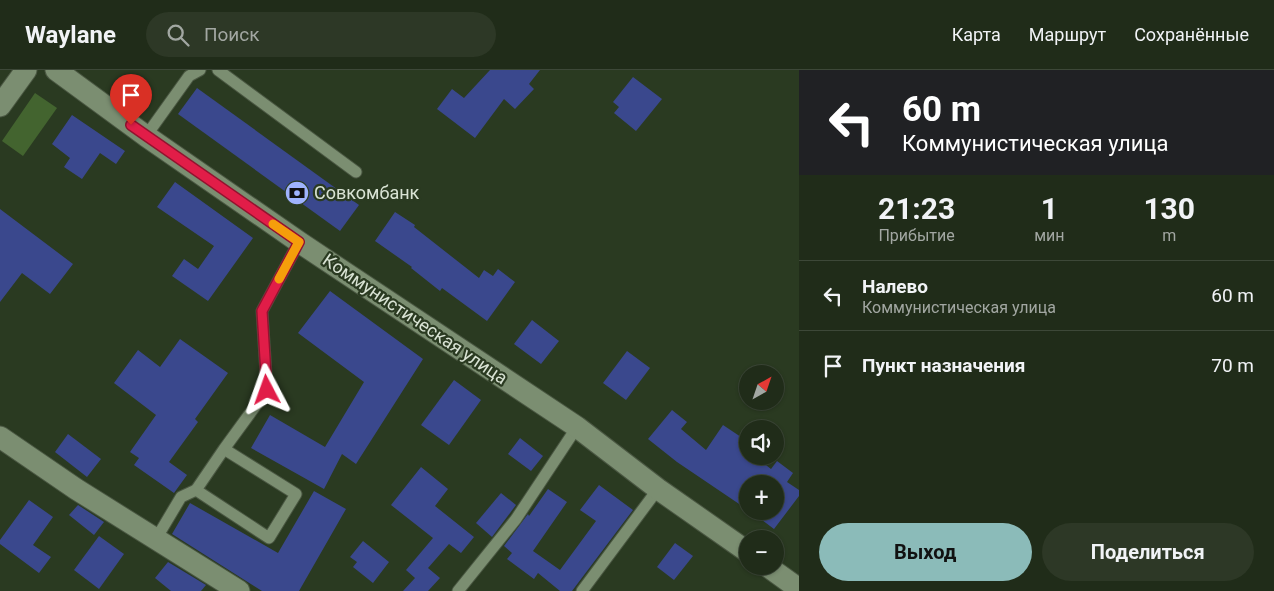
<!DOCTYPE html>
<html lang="ru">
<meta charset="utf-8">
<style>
:root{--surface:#202c19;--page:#2d3826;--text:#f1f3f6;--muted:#a2a7a2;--line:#3d4838;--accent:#8bbbb9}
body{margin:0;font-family:Roboto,sans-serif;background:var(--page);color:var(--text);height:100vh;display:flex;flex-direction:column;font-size:19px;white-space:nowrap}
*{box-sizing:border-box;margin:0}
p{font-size:16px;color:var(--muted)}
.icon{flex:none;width:28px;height:28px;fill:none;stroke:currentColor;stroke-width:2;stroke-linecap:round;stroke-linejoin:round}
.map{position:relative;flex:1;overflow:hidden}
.side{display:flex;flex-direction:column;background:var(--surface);width:475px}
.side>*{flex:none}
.top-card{background:#202124;color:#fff;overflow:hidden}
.needle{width:32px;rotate:40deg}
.buttons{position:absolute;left:739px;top:295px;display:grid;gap:10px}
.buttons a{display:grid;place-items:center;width:45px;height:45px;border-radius:50%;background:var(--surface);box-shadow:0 1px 4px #0004,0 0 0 1px var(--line);font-size:25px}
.pin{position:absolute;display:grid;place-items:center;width:42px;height:42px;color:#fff;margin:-51px -21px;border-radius:50% 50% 50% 0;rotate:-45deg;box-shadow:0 0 5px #0007}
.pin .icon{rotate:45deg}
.me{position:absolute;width:55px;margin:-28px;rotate:356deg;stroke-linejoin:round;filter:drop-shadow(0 0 4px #0008)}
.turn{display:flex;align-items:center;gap:18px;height:105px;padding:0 20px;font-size:22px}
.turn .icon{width:65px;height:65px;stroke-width:2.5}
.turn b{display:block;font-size:35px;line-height:42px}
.eta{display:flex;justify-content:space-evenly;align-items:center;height:85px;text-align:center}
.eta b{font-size:30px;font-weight:700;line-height:35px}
.action{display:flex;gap:10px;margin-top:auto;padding:10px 20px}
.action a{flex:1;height:58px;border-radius:30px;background:var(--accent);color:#111;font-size:20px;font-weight:700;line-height:58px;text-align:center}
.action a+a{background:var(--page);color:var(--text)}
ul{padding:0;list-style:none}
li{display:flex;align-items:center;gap:15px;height:70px;padding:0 20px;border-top:1px solid var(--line)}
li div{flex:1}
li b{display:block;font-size:19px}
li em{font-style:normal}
header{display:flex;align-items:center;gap:30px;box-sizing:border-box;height:70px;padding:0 25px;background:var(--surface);border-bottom:1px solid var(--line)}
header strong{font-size:24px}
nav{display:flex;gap:28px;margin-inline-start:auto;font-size:18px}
.search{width:350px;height:45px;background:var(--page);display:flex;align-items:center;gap:12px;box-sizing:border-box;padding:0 18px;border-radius:28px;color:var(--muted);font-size:19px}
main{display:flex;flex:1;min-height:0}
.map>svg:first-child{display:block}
</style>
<header>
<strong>Waylane</strong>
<div class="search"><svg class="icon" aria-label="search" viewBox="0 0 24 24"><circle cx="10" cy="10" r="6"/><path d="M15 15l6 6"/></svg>Поиск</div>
<nav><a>Карта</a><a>Маршрут</a><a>Сохранённые</a></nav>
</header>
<main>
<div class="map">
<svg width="799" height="521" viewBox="0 0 799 521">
<rect width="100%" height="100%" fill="#2a3a21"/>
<polygon fill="#43642f" points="35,23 57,38 23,86 2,71"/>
<g fill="#3a488d">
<polygon points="490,0 540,0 529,14 534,19 515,39 504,29 475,68 437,39 452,19 464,28"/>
<polygon points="633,7 662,29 636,61 614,43 619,37 613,32"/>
<polygon points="197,18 359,135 340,161 178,44"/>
<polygon points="72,45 125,81 116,94 100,83 82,109 64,97 70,88 52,74"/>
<polygon points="175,112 253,168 208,231 172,206 184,189 198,199 214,176 157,137"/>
<polygon points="0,139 73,194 50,224 22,203 0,232"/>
<polygon points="395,142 415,155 414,157 479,208 484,200 493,206 498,199 515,212 487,251 442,218 440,221 411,198 412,197 375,171"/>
<polygon points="330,221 423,289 356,394 342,384 324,419 251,378 270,345 325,377 364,312 298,263"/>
<polygon points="532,250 559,271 541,294 514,274"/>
<polygon points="180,269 228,303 195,349 198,352 169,392 187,405 174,423 134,395 139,388 130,382 156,345 114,313 138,280 160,297"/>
<polygon points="627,281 650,298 626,330 603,313"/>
<polygon points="454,310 481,330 449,375 421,355"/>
<polygon points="672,340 687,352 681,359 706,380 723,355 747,371 742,378 748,382 748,386 754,386 771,399 777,391 793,403 787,412 799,420 799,426 774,459 750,441 775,441 775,414 748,414 748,440 677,392 648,369"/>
<polygon points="68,364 101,389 87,407 55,382"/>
<polygon points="520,368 543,386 531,401 508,384"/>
<polygon points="421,397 448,419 435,436 474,467 461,483 449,474 428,498 440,508 428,521 403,521 415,508 406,500 433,468 391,435"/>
<polygon points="599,415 633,440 572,521 560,521 538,503 534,509 507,489 512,483 504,476 528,444 529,446 548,419 567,432 533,481 560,500 596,451 580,440"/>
<polygon points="314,421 346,439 299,521 262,521 172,464 190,433 278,483"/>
<polygon points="501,423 516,435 492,467 476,453"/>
<polygon points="29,430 53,447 33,475 51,487 39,503 0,474 0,470"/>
<polygon points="78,435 104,452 94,465 69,445"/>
<polygon points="99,466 124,484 99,519 74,500"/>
<polygon points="363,471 389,492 373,513 353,497 357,492 350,487"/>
<polygon points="675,473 693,486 674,510 657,497"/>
<polygon points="168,492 206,515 201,521 171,521 155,508"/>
</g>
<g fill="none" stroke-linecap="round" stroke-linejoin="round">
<g stroke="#4a5742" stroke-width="13">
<g id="service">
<polyline points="218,0 356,102"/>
<polyline points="146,66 189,6 200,0"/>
<polyline points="224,379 196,420 269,468 296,424 224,379 267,320 262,241 299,172"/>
<polyline points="156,469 181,427 196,420"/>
<polyline points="458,521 516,449 577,357"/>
<polyline points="582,521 658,419"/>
</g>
</g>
<g stroke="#4a5742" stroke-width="23">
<g id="minor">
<polyline points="56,0 146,66 299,172 577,357 658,419 748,482"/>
<polyline points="0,36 26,0"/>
<polyline points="0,367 76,419 239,521"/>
<polyline points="767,496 799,519"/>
</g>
</g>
<use href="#service" stroke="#7b8e71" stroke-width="11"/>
<use href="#minor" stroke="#7b8e71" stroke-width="21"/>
</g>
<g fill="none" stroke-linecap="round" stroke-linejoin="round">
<g stroke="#92132f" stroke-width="12">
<polyline id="route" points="131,55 299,172 262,241 267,320"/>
</g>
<use href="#route" stroke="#e11d48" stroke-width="9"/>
<polyline stroke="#f59e0b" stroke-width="9" points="273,154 299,172 279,209"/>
</g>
<defs>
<g id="bank-disc" transform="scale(1.25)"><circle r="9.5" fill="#9fb3fd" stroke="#2a3a21"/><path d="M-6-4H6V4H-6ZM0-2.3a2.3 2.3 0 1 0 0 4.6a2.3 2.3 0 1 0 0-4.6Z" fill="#111"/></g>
</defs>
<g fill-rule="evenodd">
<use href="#bank-disc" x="297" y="123"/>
</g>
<g text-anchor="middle" stroke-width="4.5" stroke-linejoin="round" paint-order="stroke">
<g font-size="18" fill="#d9e3d4" stroke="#2a3a21" text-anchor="start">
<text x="314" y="129">Совкомбанк</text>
</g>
<g font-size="18" fill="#d9e3d4" stroke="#2a3a21">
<text transform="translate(415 249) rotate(34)" y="6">Коммунистическая улица</text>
</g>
</g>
</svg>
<div class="buttons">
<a><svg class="needle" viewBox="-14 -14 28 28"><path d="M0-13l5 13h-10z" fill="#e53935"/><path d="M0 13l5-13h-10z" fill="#a2a7a2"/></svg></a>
<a><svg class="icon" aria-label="sound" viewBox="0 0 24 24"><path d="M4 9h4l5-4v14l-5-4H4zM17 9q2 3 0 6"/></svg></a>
<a>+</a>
<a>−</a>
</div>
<div class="pin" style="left:131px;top:55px;background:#d93025"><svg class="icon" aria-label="arrive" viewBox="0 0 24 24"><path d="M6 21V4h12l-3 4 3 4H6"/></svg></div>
<svg class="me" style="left:267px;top:320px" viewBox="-20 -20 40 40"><path d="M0-17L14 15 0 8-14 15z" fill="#e11d48" stroke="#fff" stroke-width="4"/></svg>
</div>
<section class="side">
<div class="top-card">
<div class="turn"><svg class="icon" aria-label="left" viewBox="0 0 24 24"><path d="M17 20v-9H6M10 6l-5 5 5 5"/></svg><div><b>60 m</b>Коммунистическая улица</div></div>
</div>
<div class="eta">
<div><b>21:23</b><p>Прибытие</p></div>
<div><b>1</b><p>мин</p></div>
<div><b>130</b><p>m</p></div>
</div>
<ul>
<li><svg class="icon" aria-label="left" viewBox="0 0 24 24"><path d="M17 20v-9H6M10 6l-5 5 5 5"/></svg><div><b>Налево</b><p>Коммунистическая улица</p></div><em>60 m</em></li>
<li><svg class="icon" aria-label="arrive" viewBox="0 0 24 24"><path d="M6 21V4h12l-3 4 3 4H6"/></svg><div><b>Пункт назначения</b></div><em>70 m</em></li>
</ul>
<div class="action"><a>Выход</a><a>Поделиться</a></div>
</section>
</main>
